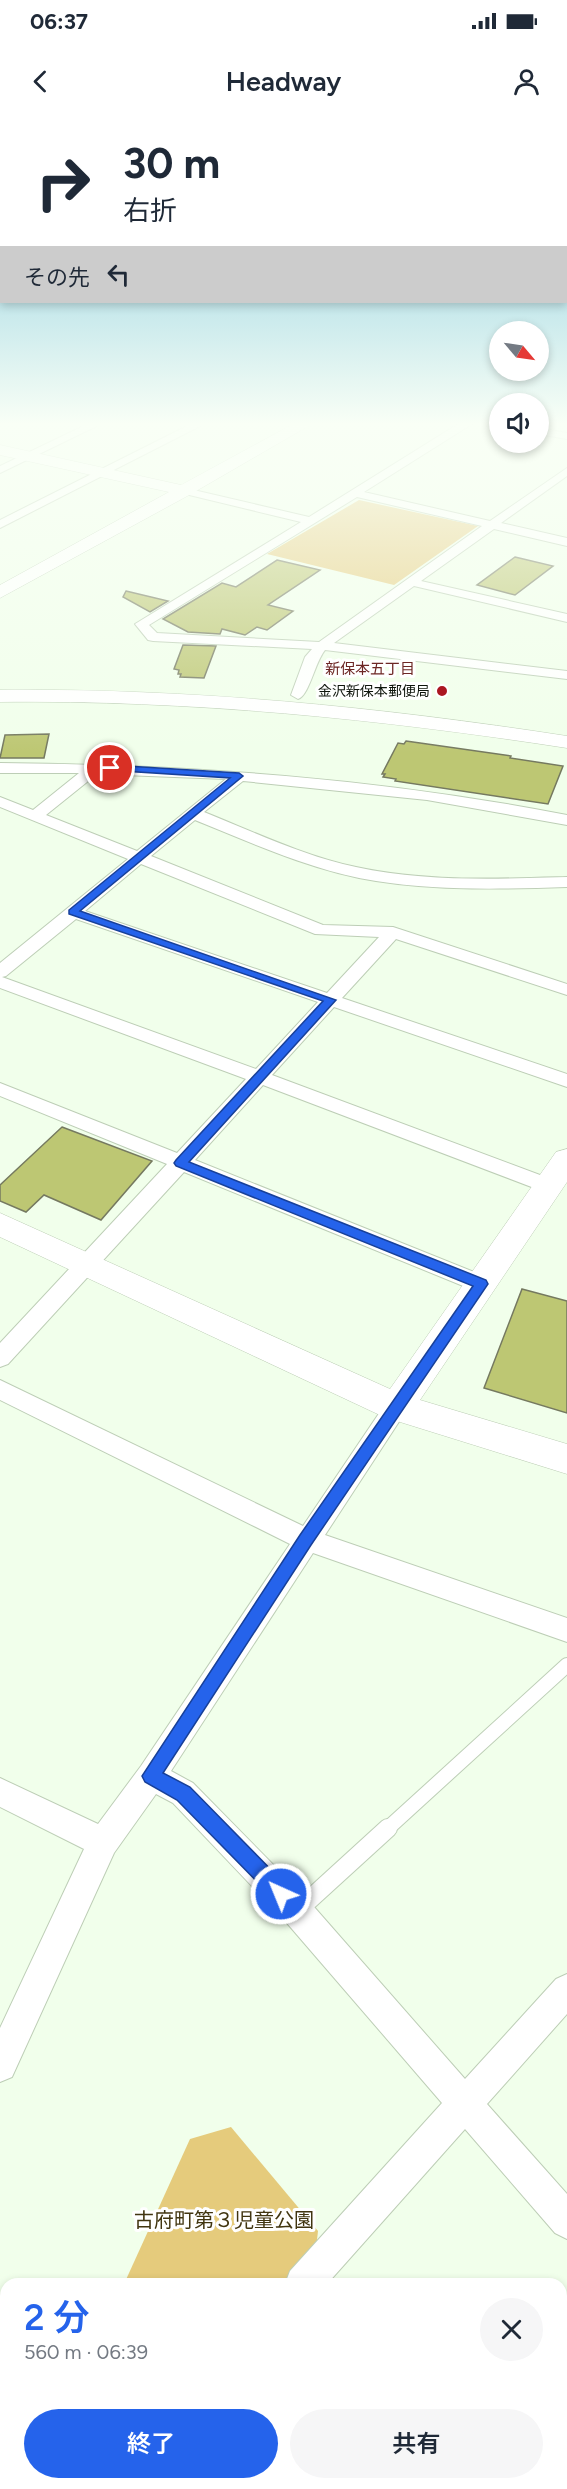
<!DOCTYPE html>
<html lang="ja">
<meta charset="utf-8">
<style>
:root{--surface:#fff;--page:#f6f6f7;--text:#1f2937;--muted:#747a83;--accent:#2563eb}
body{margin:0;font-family:Figtree,"Noto Sans JP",sans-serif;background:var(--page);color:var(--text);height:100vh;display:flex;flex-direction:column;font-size:22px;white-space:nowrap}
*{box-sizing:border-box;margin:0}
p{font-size:20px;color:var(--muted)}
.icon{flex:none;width:33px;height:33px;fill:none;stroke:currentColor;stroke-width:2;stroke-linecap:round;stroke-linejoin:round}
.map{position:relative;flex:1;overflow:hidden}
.sheet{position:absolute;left:0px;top:2158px;width:567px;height:212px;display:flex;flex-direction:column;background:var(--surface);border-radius:18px 18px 0 0;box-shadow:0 3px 9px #0003}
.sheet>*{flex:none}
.hud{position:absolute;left:0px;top:0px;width:567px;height:183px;box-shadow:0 3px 9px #0003;background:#fff;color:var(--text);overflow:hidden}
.needle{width:39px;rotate:119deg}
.controls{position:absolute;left:489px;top:201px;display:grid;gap:12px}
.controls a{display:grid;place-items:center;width:60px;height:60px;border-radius:50%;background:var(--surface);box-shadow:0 3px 9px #0003;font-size:30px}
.pin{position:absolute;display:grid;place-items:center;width:51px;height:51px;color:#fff;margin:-26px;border:3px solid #fff;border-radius:50%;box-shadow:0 2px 6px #0007}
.me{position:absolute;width:66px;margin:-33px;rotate:316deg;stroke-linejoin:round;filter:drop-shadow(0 0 4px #0008)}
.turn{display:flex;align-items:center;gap:21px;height:126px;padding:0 24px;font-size:27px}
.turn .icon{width:78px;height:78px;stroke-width:2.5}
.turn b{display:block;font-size:42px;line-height:51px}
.then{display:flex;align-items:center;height:57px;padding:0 24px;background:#0003;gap:12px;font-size:22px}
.round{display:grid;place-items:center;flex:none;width:63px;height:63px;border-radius:32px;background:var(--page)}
.head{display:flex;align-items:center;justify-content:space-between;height:102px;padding:0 24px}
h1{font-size:36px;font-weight:600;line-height:45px;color:var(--accent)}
.action{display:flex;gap:12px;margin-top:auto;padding:12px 24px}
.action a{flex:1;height:69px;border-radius:36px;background:var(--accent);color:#fff;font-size:24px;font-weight:600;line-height:69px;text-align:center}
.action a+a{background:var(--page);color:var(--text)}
.status{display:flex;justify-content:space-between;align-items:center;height:42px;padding:0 30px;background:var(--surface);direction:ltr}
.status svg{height:16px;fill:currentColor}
header{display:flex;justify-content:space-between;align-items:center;height:78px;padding:0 24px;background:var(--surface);font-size:27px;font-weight:600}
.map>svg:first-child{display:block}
</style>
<div class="status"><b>06:37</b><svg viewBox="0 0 49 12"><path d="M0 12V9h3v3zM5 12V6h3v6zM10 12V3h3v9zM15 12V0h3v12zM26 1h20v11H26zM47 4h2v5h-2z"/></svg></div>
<header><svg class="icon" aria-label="back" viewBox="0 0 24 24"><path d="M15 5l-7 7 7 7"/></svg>Headway<svg class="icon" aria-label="person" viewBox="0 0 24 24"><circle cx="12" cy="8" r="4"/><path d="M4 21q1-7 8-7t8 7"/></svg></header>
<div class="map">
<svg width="567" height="2369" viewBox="0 0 567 2369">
<rect width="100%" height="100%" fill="#f1ffeb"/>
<g fill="#e5cb7c">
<polygon points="359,380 478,406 394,465 267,434"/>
<polygon points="231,2007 318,2111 312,2164 124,2164 190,2019"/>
</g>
<g fill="#bdc773" stroke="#757960" stroke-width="1.5">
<polygon points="515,437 553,446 515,475 477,465"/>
<polygon points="277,440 320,450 268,485 293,491 267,510 257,507 245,515 222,509 220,514 188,512 163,499 222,463 236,467"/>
<polygon points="126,471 168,481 150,492 123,477"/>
<polygon points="183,525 216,526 204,558 180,557 181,554 178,554 179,550 174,549"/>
<polygon points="49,614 44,638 0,638 5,615"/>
<polygon points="406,621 511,636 510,638 563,646 548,684 395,661 396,659 383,657 385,654 382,654 398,623 404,624"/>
<polygon points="62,1007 152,1041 101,1100 44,1075 26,1092 0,1081 0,1065"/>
<polygon points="522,1169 567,1181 567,1293 484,1268"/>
</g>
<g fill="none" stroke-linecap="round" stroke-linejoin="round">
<g stroke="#bdceb6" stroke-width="16">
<polyline id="lane-far1" points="386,1710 567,1545"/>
</g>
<g stroke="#bdceb6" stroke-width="20">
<polyline id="lane" points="297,1791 388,1708"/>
</g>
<g stroke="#bdceb6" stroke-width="2">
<g id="street">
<polygon points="94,301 107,301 0,353 0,346"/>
<polygon points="197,301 210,301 0,408 0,400"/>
<path d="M463 301H500V307L472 304 364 372 490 401 567 348V356L501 403 567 418V426L494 409 421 461 567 494V502L414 466 334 523 567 551V559L325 530C315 542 309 576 298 579L291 575 305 537 312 529 153 521 148 520 135 504 301 402 181 373V369L185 368 309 397ZM357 377 482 406 319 522 157 513 149 505Z"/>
<polygon points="538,308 567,313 567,319 538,314"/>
<path d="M0 643C192 645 378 658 567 695V705L427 680 243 661 204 692C254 712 304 736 356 747 425 762 497 759 567 757V767C504 769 439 771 376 761 313 751 254 724 195 700L151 736 323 805 393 807 567 864V875L396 819 342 878 567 954V967L334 887 272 955 556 1061 559 1066 556 1071 549 1073 542 1071 263 965 195 1040 489 1158 492 1164 489 1170 481 1172 473 1170 184 1052 8 1244 0 1247V1223L167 1044 0 976V963L177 1033 246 959 0 868V843L128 739 0 687V677L33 690 79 653H0ZM97 654 226 659 137 731 46 695ZM141 744 315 814 379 817 327 873 85 791ZM76 799 318 882 256 949 2 857 6 856Z"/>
<polygon points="0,1260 303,1406 388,1280 396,1278 404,1280 408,1287 404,1294 325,1415 567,1498 567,1522 313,1433 171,1651 193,1663 308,1780 465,1959 556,1859 567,1854 567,1894 487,1984 567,2074 567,2119 555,2113 465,2009 327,2164 285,2164 290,2151 442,1983 286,1802 173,1683 156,1674 114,1733 12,1957 0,1962 0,1908 84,1729 0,1687 0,1658 98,1704 141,1646 290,1424 0,1280"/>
<polygon points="0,2231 6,2234 6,2274 0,2271"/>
<polygon points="567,2311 567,2355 561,2357 561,2313"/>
<polygon points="561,2363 561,2364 559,2369 518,2369 521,2364"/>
<polygon points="79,2364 143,2364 141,2369 81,2369"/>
</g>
</g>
<g stroke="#bdceb6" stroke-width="1">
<g id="secondary">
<polygon points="299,301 317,301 191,374 0,478 0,465 169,372 0,335 0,325 181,365"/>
<path d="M0 570C189 568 380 587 567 616V628C380 599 189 580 0 582Z"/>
<polygon points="567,1029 567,1062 420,1280 567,1324 567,1354 384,1297 0,1117 0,1093 390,1269 556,1032"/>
</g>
</g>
<use href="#lane-far1" stroke="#fff" stroke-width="14"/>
<use href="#lane" stroke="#fff" stroke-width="18"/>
<use href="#street" fill="#fff" fill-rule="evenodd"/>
<use href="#secondary" fill="#fff" fill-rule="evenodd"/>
</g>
<linearGradient id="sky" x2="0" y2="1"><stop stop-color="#75c4db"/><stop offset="0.48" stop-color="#f9fff6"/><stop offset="1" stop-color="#f9fff6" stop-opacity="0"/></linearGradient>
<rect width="567" height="633" fill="url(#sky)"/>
<polygon fill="#2563eb" stroke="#184099" stroke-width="1.5" points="110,645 239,653 243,656 80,791 336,880 189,1042 486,1160 488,1164 311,1425 163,1653 190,1667 288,1767 291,1774 288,1780 281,1783 275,1780 177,1680 145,1662 142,1656 300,1415 473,1166 176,1046 174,1043 176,1040 323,881 69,794 69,790 230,658 107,650 107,646"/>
<circle fill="#ab1721" stroke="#fff" stroke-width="2" cx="442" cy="571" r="6"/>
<g text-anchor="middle" stroke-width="6" stroke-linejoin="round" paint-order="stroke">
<g font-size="14" fill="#0e140c" stroke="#fff" text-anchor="end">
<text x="430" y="576">金沢新保本郵便局</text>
</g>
<g font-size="15" fill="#6d2725" stroke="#fff">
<text x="370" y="554">新保本五丁目</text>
</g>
<g font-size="20" fill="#413510" stroke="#fff">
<text x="224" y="2107">古府町第３児童公園</text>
</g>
</g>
</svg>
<div class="controls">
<a><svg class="needle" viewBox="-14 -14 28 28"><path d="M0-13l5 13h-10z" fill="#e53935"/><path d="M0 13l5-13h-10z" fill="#747a83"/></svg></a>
<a><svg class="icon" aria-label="sound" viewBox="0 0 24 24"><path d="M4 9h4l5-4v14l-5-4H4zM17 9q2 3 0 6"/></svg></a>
</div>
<div class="pin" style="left:110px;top:648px;background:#d93025"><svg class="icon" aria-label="arrive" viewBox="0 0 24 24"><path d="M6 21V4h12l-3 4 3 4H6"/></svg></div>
<svg class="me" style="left:281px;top:1774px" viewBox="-20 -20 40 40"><circle r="17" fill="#2563eb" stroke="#fff" stroke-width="3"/><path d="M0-11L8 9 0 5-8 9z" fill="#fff"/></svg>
<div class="hud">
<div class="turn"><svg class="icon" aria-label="right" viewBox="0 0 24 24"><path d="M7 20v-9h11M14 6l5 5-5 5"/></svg><div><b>30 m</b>右折</div></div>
<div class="then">その先<svg class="icon" aria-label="left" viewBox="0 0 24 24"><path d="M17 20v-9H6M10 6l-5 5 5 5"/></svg></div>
</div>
<section class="sheet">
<div class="head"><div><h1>2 分</h1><p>560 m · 06:39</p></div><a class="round"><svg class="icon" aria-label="close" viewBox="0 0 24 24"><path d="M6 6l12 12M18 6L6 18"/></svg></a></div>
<div class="action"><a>終了</a><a>共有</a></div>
</section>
</div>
